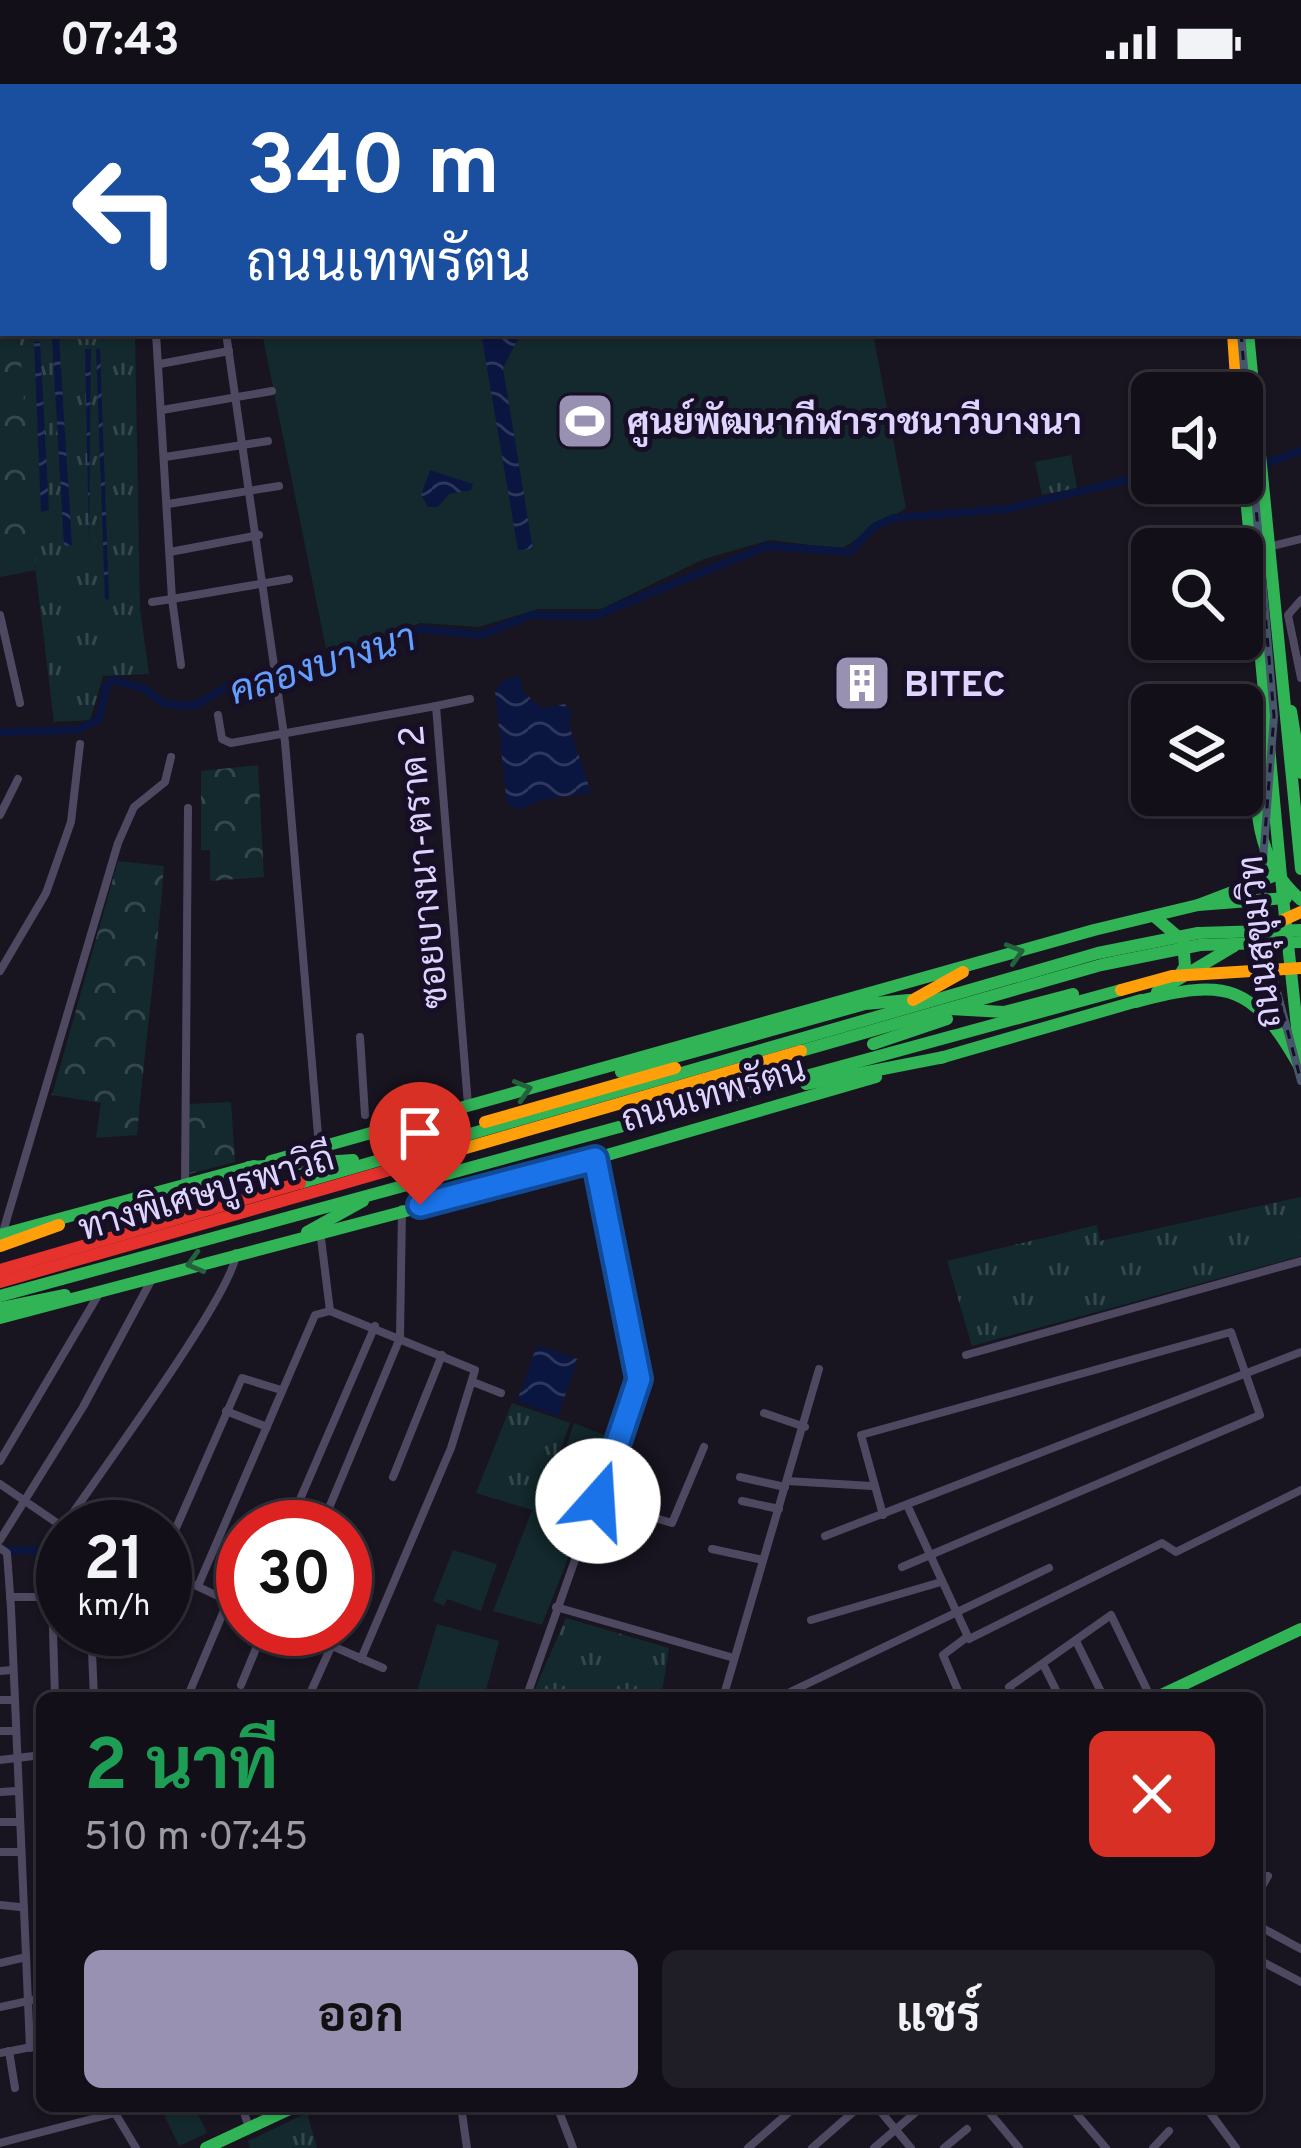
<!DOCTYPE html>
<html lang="th">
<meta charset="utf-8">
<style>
:root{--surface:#120f18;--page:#1f1d25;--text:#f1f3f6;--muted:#9c9ca2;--line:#312f37;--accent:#9991b1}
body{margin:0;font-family:Overpass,Sarabun,sans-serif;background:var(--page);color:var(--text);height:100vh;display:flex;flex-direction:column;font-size:45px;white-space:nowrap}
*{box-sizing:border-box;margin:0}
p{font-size:39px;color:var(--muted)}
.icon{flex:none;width:66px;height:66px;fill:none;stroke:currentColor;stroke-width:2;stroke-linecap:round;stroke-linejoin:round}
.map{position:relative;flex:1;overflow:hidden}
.details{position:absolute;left:36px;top:1608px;width:1227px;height:420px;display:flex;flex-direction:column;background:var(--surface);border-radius:18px;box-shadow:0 3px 9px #0004,0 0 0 3px var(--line)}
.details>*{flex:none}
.guide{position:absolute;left:0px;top:0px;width:1302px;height:252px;box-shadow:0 3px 9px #0004,0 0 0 3px var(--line);background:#1a4fa0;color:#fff;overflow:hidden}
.tools{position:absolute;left:1131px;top:288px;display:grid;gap:24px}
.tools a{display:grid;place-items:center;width:132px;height:132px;border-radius:18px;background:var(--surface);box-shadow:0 3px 9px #0004,0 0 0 3px var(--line);font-size:60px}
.speed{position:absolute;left:36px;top:1416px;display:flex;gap:24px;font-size:60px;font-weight:700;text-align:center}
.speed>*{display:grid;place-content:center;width:156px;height:156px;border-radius:50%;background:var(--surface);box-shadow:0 3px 9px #0004,0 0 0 3px var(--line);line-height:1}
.speed small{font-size:30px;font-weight:400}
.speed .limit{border:18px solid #d22;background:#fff;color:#111}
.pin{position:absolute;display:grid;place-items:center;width:102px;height:102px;color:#fff;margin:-123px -51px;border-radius:50% 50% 50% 0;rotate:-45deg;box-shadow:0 0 12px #0007}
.pin .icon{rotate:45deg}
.me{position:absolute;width:132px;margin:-66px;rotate:19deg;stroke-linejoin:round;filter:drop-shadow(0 0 9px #0008)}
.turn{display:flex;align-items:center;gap:42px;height:252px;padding:0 48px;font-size:54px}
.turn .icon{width:156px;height:156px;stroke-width:2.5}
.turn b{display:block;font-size:84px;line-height:102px}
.round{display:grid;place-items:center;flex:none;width:126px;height:126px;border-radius:18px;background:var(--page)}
.overview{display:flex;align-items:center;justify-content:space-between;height:204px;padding:0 48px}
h1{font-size:72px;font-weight:700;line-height:90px;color:#1e9e55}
.action{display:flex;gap:24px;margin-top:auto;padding:24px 48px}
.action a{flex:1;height:138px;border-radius:18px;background:var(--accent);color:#111;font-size:48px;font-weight:700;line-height:138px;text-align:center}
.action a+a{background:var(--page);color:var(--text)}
.status{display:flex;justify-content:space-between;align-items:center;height:84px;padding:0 60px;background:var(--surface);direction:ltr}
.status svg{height:33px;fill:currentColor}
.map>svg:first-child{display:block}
</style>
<div class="status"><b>07:43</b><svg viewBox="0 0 49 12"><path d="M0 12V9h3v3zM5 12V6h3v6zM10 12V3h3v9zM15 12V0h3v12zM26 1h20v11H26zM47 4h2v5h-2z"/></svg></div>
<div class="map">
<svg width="1301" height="2064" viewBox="0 0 1301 2064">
<defs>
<pattern id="grass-tufts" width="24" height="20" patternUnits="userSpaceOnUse" patternTransform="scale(3)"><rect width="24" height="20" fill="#13292d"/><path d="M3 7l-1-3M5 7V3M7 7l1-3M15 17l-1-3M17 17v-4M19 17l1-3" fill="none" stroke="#35474c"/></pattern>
<pattern id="forest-crowns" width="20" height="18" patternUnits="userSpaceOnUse" patternTransform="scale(3)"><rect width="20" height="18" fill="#13292d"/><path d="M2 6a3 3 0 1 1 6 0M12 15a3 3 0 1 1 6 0" fill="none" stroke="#35474c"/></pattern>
<pattern id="water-waves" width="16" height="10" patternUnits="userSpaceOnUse" patternTransform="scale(3)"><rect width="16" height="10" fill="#0b1640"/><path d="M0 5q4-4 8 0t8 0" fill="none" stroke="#2e375d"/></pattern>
</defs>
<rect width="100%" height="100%" fill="#181420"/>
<g fill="url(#grass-tufts)">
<polygon points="19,249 135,249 140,525 149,590 103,592 90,636 54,638 30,441"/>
<polygon points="1071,371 1077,404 1042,411 1035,378"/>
<polygon points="1301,1113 1301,1172 972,1262 947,1177 1097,1141 1100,1157"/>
<polygon points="512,1319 570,1339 539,1428 476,1409"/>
<polygon points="574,1339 612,1354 602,1382 564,1369"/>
<polygon points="566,1534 669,1564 661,1614 531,1614"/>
<polygon points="160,2022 194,2022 207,2049 179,2062"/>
<polygon points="307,2029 317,2064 250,2064 248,2057"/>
</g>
<g fill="url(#forest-crowns)">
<polygon points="0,249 19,249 36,486 0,493"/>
<polygon points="258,681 264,793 210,797 210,766 201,766 201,687"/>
<path d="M118 777 164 782C157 872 145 960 137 1051L96 1054 101 1019 52 1011Z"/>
<polygon points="231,1018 235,1078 189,1090 189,1020"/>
</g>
<g fill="#13292d">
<polygon points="262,249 873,249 906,424 841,465 770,456 704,475 601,525 538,525 479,543 420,539 365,565 326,565"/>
<polygon points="532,1426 581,1441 542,1541 493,1527"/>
<polygon points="453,1466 497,1480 481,1527 447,1515 444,1522 433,1517"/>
<polygon points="437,1540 499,1557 484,1614 415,1614"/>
</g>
<g fill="url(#water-waves)">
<polygon points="481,249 521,249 503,284 533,465 518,466"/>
<polygon points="59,253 72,461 64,462 52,254"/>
<polygon points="40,257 49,426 41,428 34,258"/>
<polygon points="85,265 91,265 89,461"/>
<polygon points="96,265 100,265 109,516 105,515"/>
<polygon points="430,386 473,400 471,406 449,410 438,423 428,423 421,411"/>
<polygon points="520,592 523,608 542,624 565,620 571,628 569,641 591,709 541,716 519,726 507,721 495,607 502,597"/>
<polygon points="537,1261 578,1275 558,1332 517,1317"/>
</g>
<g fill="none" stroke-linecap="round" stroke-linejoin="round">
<g stroke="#0b1640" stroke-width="8">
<polyline points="1261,381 1301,367"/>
<polyline points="0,648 78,646 99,635 107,601 114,596 143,604 165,620 194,622 240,595 286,591 335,572 369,569 420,545 481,551 531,531 594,532 767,462 850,468 874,443 893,434 1007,425 1152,390"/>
<polyline points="5,1466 63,1467"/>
</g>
<g stroke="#4e4961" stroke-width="8">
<polyline points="218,0 218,3"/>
<polyline points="301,0 301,3"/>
<polyline points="614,0 614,3"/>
<polyline points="693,0 694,3"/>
<polyline points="846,0 847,3"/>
<polyline points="769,3 770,0"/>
<polyline points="156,249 172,515 289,495"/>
<polyline points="226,249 285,658 319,1063"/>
<polyline points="160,280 229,267"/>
<polyline points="162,326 272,307"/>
<polyline points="165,373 268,357"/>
<polyline points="168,420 279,402"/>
<polyline points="1268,463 1301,455"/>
<polyline points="170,468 259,451"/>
<polyline points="1301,516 1288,531 1301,594"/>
<polyline points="152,518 172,515 181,581"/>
<polyline points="0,531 20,619"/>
<polyline points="436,622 470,615"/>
<polyline points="218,631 222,655 231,659 436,622 468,1021"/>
<polyline points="0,731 18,695"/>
<polyline points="0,887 46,809 71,738 80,660"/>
<polyline points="360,953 365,1031"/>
<polyline points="185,1101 188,724"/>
<polyline points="2,1151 118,759 134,723 165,698 171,673"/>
<polyline points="330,1227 475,1286 451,1364 361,1575"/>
<polyline points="966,1271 1301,1177"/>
<polyline points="473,1298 501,1309"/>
<polyline points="226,1327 267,1343"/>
<polyline points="764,1329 805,1343"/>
<polyline points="0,1377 100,1208"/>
<polyline points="393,1393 442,1271"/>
<polyline points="740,1393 785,1403"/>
<polyline points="787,1397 872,1402"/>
<polyline points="0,1400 63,1443"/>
<polyline points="598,1417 672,1439 704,1363"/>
<polyline points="742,1417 779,1425"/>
<polyline points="908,1423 969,1555 1162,1459 1176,1468 1301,1406"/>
<polyline points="883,1431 861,1351 1231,1248 1260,1331 902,1483"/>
<polyline points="288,1443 375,1242"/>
<polyline points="321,1443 400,1254 402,1125"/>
<polyline points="825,1452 1301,1268"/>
<polyline points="0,1456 83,1323 153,1193"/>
<path d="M52 1459C83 1412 236 1207 236 1169"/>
<polyline points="0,1464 7,1469 11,1524 30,1964"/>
<polyline points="712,1465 763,1476"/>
<polyline points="165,1469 242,1294 281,1306"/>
<polyline points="165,1487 243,1524"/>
<polyline points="198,1502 315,1231 330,1227 320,1146"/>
<polyline points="10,1513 52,1513"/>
<polyline points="556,1523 734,1574"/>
<polyline points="811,1536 941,1498"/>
<polyline points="91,1545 94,1614"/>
<polyline points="165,1545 166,1547"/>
<polyline points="293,1545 383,1584"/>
<polyline points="1077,1559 1104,1614"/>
<polyline points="1043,1580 1060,1614"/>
<polyline points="0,1587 12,1586"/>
<polyline points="241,1601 264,1545"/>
<polyline points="788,1609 1049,1484"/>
<polyline points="55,1614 52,1513 63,1512"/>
<polyline points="187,1614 228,1517"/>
<polyline points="308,1614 331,1563"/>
<polyline points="526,1614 639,1295 595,1075"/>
<polyline points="723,1614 819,1285"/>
<polyline points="961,1614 943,1571 967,1553"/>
<polyline points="1015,1614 1009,1603 1111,1531 1151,1614"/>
<polyline points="0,1616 12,1616"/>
<polyline points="0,1647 15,1647"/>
<polyline points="0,1676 42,1671"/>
<polyline points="0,1708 17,1707"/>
<polyline points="0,1738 18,1738"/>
<polyline points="0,1768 19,1768"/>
<polyline points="1257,1811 1268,1792"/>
<polyline points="0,1821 20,1823"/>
<polyline points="1257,1841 1301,1865"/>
<polyline points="1257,1875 1301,1898"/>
<polyline points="0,1879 22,1874"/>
<polyline points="0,1923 42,1914"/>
<polyline points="39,1962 42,1981"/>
<polyline points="9,1967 15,2004"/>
<polyline points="0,1969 42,1961"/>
<polyline points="242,2022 249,2044"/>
<polyline points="461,2022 467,2064"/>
<polyline points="557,2022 573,2064"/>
<polyline points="876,2022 911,2064"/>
<polyline points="984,2022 1019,2064"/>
<polyline points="1070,2022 1106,2064"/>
<polyline points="1205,2022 1236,2064"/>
<polyline points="0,2059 115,2029 136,2064"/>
<polyline points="748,2064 796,2022"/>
<polyline points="812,2064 860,2022"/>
<polyline points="874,2064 923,2022"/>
<polyline points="944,2064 967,2045"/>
<polyline points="1153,2064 1169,2047"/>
</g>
<g stroke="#30b455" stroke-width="12">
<polyline points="139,0 139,3"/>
<polyline points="1211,0 1211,3"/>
<polyline points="1224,0 1225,3"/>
<polyline points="0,242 3,241"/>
<polyline points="1248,249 1301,785"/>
<polyline points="1242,369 1283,814"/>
<polyline points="1291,627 1301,689"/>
<path d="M1257 643C1256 707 1248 771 1301 816"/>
<polyline points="1283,814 1301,980"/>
<polyline points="1198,821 1279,790"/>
<polyline points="1155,833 1183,857 1185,882 1178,894"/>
<polyline points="1157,908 1234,862"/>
<path d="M1136 918C1228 893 1254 901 1301 985"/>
<polyline points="950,925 1004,928 1073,910"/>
<polyline points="873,960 947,935"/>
<polyline points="801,967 1101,881 1200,861 1301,858"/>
<polyline points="940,974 1141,916"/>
<polyline points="621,988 865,920 909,916"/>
<polyline points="806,1000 944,973"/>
<polyline points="271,1077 1094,846 1198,821 1286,814"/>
<polyline points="249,1083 353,1076"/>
<polyline points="300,1099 1098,869 1198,849 1301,846"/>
<polyline points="307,1148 363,1117"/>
<polyline points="0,1151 254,1082"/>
<polyline points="0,1212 1121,906"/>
<polyline points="0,1224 65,1211"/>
<polyline points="0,1234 493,1104 876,993"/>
<polyline points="1155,1614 1301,1545"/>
<polyline points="206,2064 296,2022"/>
</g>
<g stroke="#ff9f0a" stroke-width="12">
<polyline points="1233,249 1237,309"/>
<polyline points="1266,844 1301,828"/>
<polyline points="1121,906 1172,892 1301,884"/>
<polyline points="913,916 963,888"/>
<polyline points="485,1038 675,984"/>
<polyline points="407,1081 801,967"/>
<polyline points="0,1162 59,1141"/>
</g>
<g stroke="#e5322d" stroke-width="12">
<polyline points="0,230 3,229"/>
<polyline points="0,1186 300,1099"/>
<polyline points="0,1198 407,1081"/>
</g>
<g stroke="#47566b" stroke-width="8">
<g id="rail">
<polyline points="1216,0 1217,3"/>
<polyline points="1241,249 1274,632 1262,789 1264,859 1301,997"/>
</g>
</g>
<use href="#rail" stroke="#160f25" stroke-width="3" stroke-dasharray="9" stroke-linecap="butt"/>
</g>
<defs><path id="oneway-chevron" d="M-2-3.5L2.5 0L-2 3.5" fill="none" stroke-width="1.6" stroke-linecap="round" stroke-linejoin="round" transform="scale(3)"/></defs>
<g stroke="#23623d">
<use href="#oneway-chevron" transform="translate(1015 869) rotate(-17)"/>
<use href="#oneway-chevron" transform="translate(523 1006) rotate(-16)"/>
<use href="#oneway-chevron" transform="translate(195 1179) rotate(164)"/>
</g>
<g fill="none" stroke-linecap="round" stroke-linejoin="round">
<g stroke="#114b97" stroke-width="30">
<polyline id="route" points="420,1121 595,1075 639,1295 598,1417"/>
</g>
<use href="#route" stroke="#1a73e8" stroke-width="21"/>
</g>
<defs>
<g id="stadium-square" transform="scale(3)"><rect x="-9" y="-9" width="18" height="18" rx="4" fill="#9991b1" stroke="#160f25"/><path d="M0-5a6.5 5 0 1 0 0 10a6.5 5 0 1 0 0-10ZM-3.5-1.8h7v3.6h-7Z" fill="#fff"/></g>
<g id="building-square" transform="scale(3)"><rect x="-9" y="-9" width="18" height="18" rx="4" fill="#9991b1" stroke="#160f25"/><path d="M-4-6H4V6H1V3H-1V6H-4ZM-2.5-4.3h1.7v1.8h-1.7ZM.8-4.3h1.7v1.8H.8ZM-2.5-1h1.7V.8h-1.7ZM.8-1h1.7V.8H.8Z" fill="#fff"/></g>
</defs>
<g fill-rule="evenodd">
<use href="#stadium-square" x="585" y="337"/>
<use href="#building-square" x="862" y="599"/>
</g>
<g text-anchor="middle" stroke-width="10" stroke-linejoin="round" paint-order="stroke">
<g font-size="36" font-weight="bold" fill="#dfd4ff" stroke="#160f25" text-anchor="start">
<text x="627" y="350">ศูนย์พัฒนากีฬาราชนาวีบางนา</text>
<text x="904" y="612">BITEC</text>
</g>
<g font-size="36" fill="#dfd4ff" stroke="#160f25">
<text transform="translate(422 783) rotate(-95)" y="13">ซอยบางนา-ตราด 2</text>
<text transform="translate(1258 858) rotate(-96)" y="13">ถนนสุขุมวิท</text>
<text transform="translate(713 1009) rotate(-16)" y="13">ถนนเทพรัตน</text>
<text transform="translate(206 1108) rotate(-16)" y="13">ทางพิเศษบูรพาวิถี</text>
</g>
<g font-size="39" font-style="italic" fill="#629ffe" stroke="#160f25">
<text transform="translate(322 579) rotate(-17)" y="14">คลองบางนา</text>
</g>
</g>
</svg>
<div class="tools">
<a><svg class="icon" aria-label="sound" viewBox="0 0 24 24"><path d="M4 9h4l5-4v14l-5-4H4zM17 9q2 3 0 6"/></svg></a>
<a><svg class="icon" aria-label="search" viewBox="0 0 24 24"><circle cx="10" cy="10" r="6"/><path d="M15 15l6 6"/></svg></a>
<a><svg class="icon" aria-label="layers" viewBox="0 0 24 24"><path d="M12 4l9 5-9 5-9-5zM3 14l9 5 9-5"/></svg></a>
</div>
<div class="speed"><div>21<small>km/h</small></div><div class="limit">30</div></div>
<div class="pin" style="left:420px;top:1121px;background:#d93025"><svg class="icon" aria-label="arrive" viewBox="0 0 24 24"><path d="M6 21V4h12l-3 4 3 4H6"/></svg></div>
<svg class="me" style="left:598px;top:1417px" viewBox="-20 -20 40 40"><circle r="19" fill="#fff"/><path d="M0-13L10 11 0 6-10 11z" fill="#1a73e8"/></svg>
<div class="guide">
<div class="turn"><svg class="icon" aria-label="left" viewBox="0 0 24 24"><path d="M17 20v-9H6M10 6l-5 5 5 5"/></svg><div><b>340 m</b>ถนนเทพรัตน</div></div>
</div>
<section class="details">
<div class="overview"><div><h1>2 นาที</h1><p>510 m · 07:45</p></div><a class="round" style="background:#d93025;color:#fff"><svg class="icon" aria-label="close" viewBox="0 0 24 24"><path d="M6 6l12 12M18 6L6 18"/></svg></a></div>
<div class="action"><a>ออก</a><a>แชร์</a></div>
</section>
</div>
